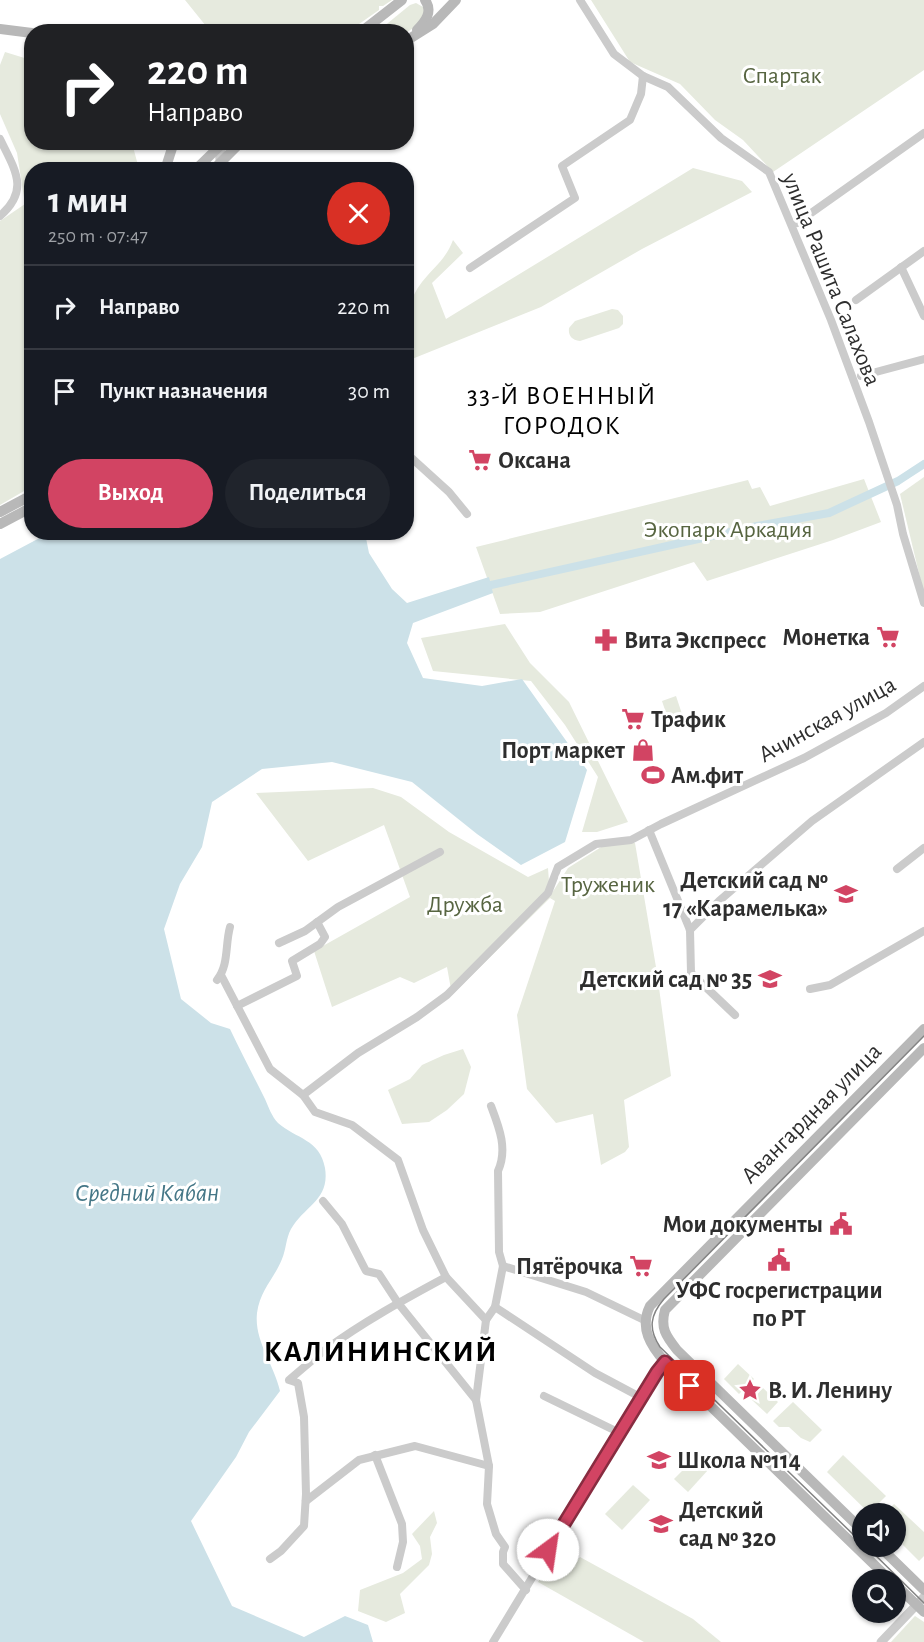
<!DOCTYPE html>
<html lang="ru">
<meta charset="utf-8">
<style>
:root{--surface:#171b24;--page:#20242c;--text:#f1f3f6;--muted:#9ea1a6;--line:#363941;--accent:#d24463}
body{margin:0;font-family:"Alegreya Sans",sans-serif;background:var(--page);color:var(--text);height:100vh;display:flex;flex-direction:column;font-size:22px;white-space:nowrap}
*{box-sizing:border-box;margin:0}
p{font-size:20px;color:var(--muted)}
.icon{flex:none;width:33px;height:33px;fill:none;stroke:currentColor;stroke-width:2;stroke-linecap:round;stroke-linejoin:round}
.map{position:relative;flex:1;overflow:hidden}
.drawer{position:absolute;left:24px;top:162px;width:390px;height:378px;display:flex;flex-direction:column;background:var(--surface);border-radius:24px;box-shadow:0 2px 4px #0004}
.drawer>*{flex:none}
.banner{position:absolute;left:24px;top:24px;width:390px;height:126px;border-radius:24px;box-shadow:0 2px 4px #0004;background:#202124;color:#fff;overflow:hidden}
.controls{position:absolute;left:852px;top:1503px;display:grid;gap:12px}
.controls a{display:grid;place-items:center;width:54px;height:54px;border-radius:50%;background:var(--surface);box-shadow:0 2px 4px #0004;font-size:30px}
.pin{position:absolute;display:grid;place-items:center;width:51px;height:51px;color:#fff;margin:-26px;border-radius:12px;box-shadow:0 3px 9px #0006}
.me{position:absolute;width:66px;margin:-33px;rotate:31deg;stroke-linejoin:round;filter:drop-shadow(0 0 4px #0008)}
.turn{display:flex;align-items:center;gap:21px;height:126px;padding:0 24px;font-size:27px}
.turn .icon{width:78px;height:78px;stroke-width:2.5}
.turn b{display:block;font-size:42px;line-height:51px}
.round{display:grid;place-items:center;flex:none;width:63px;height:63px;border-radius:32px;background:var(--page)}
.overview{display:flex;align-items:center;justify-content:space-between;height:102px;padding:0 24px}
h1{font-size:36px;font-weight:700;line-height:45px}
.cta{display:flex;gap:12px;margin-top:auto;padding:12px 24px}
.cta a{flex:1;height:69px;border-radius:36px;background:var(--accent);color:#fff;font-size:24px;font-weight:700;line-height:69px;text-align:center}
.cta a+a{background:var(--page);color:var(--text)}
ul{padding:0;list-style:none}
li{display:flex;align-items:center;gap:18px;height:84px;padding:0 24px;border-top:2px solid var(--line)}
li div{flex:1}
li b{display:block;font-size:22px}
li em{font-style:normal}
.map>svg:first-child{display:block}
</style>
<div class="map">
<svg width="924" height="1642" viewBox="0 0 924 1642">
<rect width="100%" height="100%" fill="#fff"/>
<g fill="#e6eade">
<polygon points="185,0 392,0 383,6 379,6 379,10 349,31 210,31"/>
<polygon points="591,0 924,0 924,70 773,172 743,140 715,120 680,84 630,62"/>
<path d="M416 3 423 7 425 12C421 22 416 27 407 32H377L410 5Z"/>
<polygon points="5,52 31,60 32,142 132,143 139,169 32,170 31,487 0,505 0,221 25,204 17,153 0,114 0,65"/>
<path d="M693 168 742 181 752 192 642 249 541 307 407 361C406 334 404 304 422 282 434 267 446 259 453 240L463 253 432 283 446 319Z"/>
<path d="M612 309 618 310 623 316V324L619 328 580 341C572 340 568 336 569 328L575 321Z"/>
<polygon points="924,477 924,590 923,590 900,494"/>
<polygon points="864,479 881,522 833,540 707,581 694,562 540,612 500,614 476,547 748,480 752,489 760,487 770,506"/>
<polygon points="505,624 530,663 569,702 628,822 597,832 582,832 598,777 565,725 531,681 433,671 421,638"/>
<polygon points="676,696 685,723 671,728 662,701"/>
<polygon points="373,788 401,797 449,832 528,877 548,868 550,896 568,868 606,844 635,843 657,973 671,1076 624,1100 629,1147 625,1152 601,1165 593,1114 556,1123 527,1089 517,1015 555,901 550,898 452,995 447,967 414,983 400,977 332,1007 314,951 410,897 384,825 308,861 256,793"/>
<polygon points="463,1049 471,1067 464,1094 447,1110 429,1122 402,1124 388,1090 410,1079 422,1065 444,1055"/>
<polygon points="738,1364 754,1379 739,1394 724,1379"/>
<polygon points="763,1388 778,1402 767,1414 752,1400"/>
<polygon points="793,1402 822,1430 810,1442 801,1438 789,1427 779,1427 773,1421"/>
<polygon points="843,1455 886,1496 869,1513 827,1472"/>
<polygon points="695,1458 708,1470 688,1492 674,1479"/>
<polygon points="633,1485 650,1500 622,1530 605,1514"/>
<polygon points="894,1504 924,1532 924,1556 919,1561 896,1538 896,1514 885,1513"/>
<polygon points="434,1511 437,1523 430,1537 432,1554 429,1565 400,1594 405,1613 386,1622 358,1611 360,1590 403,1573 422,1559 420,1546 412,1534"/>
<polygon points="552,1556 572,1567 580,1557 693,1619 721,1642 644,1642 538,1582"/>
<polygon points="915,1616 924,1622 924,1642 891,1642"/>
</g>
<path fill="#cce1e8" d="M365 533 369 553 392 589 407 603 489 577 493 593 413 623 407 643 423 678 482 686 522 679 587 770 565 842 521 865 477 834 412 782 332 762 262 769 212 802 202 847 180 884 164 929 181 999 211 1023 230 1029C241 1052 253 1075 265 1099 268 1106 272 1117 278 1123 296 1139 320 1139 325 1168 330 1200 305 1205 291 1229 286 1238 286 1250 282 1259 274 1279 260 1290 257 1313 254 1341 274 1364 280 1391L249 1432 236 1457 191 1521 232 1606 304 1637 345 1616 368 1625 373 1642H0V559L49 533Z"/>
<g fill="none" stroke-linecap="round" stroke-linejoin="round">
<polyline stroke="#cce1e8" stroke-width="8" points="491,585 757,526 829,513 898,481 924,464"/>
<g stroke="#cbcbcb" stroke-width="8">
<polyline points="580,0 614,54 643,76 668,87 721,138 769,172 831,320 869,422 897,505 903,534 924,603"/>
<path d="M0 139C15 170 30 190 0 216"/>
<path d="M224 144C218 155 217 161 225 170"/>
<polyline points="797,223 924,133"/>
<polyline points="901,267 924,316"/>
<polyline points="470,268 575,198 562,166 630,120 641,94 643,76"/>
<polyline points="856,300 924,251"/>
<polyline points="861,376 924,359"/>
<polyline points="406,453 449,492 467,514"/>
<polyline points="649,830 690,930 691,973 735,1015"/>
<polyline points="897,869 924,848"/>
<polyline points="690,930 719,901 812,821 924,742"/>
<polyline points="279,943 305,931 338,907 440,852"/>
<polyline points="221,975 270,1069 303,1095 315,1112 352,1125 398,1160 423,1230 446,1277 486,1320"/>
<path d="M217 980C229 965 225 945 230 927"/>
<polyline points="810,989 830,985 924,931"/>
<polyline points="237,1006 297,976 292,961 320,944 325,937 317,922"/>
<polyline points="303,1095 358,1053 417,1017 447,995 548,893 558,867 596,844 631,840 661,824 804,758 886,713 924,686"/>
<polyline points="323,1201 342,1224 366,1271 379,1274 398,1303 476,1400 489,1466 487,1504 496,1534 505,1547 503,1552 503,1564 526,1590"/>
<polyline points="503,1266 586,1292 646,1321"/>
<polyline points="495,1307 595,1373 642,1398"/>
<polyline points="544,1396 620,1433"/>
<path d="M476 1400 486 1320 495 1307 503 1266 499 1252 498 1171C508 1149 499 1127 491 1106"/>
<polyline points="375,1455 402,1524 403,1542 397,1567"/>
<polyline points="306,1501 359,1460 415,1446 489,1466"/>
<path d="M270 1559 281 1551 304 1526 306 1494 304 1417 298 1383 289 1380C301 1370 313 1359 325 1350 363 1322 405 1299 446 1277"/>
<polyline points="493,1642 657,1372 665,1362"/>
</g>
<polyline stroke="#cbcbcb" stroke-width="9" points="881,1642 924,1597"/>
<g stroke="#b8b8b8" stroke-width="10">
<polyline points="0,29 32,33"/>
<path d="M417 30C426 21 433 11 425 0"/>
<polyline points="361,32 402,0"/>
<polyline points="406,41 433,24 456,0"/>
<polyline points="165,170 174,142"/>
<polyline points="195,170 224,142"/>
<polyline points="213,170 241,142"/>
<polyline points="0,512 32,495"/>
<polyline points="0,524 32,507"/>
<path d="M862 1530 677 1350C666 1336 660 1328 665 1310L924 1048"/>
<polyline points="879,1546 924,1590"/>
<path d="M890 1580 665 1362C651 1346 639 1328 650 1306L924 1029"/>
<polyline points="896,1585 924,1612"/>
</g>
<g stroke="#838383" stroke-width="1.5">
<path d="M862 1543 660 1347C648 1329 650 1315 664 1299L924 1036"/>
<polyline points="866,1546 924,1603"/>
</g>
</g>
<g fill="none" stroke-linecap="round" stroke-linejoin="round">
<g stroke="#882c40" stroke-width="15">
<polyline id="route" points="548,1550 657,1372 665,1362 690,1386"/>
</g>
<use href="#route" stroke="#d24463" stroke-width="10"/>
</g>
<defs>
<g id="supermarket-bare" transform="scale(1.8)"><path d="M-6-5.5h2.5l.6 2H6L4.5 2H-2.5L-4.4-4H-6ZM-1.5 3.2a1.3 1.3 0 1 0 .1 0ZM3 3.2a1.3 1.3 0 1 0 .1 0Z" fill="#d24463" stroke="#fff" stroke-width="2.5" paint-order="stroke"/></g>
<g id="pharmacy-bare" transform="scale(1.8)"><path d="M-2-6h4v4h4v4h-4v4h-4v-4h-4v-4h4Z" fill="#d24463" stroke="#fff" stroke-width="2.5" paint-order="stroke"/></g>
<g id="shop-bare" transform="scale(1.8)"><path d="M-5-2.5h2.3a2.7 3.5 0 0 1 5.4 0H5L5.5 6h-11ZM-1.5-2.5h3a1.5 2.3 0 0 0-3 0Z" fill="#d24463" stroke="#fff" stroke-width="2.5" paint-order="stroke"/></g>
<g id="stadium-bare" transform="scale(1.8)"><path d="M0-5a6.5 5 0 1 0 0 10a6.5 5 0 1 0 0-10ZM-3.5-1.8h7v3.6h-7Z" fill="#d24463" stroke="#fff" stroke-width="2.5" paint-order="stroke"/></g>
<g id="school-bare" transform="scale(1.8)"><path d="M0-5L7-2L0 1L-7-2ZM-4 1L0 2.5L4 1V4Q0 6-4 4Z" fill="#d24463" stroke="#fff" stroke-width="2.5" paint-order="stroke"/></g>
<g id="civic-bare" transform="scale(1.8)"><path d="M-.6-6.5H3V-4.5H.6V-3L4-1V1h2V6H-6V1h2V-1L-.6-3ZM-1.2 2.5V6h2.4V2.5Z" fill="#d24463" stroke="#fff" stroke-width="2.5" paint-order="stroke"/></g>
<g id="sight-bare" transform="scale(1.8)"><path d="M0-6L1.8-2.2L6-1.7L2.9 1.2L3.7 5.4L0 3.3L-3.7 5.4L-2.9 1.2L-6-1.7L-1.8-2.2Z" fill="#d24463" stroke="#fff" stroke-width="2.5" paint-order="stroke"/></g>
</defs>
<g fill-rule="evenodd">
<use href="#supermarket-bare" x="480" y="460"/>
<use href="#supermarket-bare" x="888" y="637"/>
<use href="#pharmacy-bare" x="606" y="640"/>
<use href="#supermarket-bare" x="633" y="719"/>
<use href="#shop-bare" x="643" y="750"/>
<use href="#stadium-bare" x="653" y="775"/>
<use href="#school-bare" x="846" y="894"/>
<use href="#school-bare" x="770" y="979"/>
<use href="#civic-bare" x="841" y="1224"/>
<use href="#civic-bare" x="779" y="1260"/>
<use href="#supermarket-bare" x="641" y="1266"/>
<use href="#sight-bare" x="750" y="1390"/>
<use href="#school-bare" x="659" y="1460"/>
<use href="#school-bare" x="661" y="1524"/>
</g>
<g text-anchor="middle" stroke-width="6" stroke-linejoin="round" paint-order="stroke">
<g font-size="24" fill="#576541" stroke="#fff">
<text x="782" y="83">Спартак</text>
<text x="728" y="537">Экопарк Аркадия</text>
<text x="608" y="892">Труженик</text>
<text x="465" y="912">Дружба</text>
</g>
<g font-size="24" fill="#2e2e2e" stroke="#fff">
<text transform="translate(832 279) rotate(68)" y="8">улица Рашита Салахова</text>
<text transform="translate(827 719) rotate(-29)" y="8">Ачинская улица</text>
<text transform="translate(811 1113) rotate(-45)" y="8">Авангардная улица</text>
</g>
<g font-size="24" font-weight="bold" fill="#2e2e2e" stroke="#fff" text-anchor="start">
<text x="498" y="468">Оксана</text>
<text x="870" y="645" text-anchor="end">Монетка</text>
<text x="624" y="648">Вита Экспресс</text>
<text x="651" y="727">Трафик</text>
<text x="625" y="758" text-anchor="end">Порт маркет</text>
<text x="671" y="783">Ам.фит</text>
<text x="828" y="888" text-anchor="end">Детский сад №<tspan x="828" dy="28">17 «Карамелька»</tspan></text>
<text x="752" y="987" text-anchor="end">Детский сад № 35</text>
<text x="823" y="1232" text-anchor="end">Мои документы</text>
<text x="623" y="1274" text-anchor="end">Пятёрочка</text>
<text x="779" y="1298" text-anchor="middle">УФС госрегистрации<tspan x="779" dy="28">по РТ</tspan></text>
<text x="768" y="1398">В. И. Ленину</text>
<text x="677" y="1468">Школа №114</text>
<text x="679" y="1518">Детский<tspan x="679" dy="28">сад № 320</tspan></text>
</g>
<g font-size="26" letter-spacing="1.5" fill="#000" stroke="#fff">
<text x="562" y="404">33-Й ВОЕННЫЙ<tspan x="562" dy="30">ГОРОДОК</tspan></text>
</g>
<g font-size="26" font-style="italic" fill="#457787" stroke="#fff">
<text x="147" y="1201">Средний Кабан</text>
</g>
<g font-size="30" font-weight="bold" letter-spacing="1.5" fill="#000" stroke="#fff">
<text x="381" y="1361">КАЛИНИНСКИЙ</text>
</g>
</g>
</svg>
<div class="controls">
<a><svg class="icon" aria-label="sound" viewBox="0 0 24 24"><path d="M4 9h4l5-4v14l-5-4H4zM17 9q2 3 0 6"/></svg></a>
<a><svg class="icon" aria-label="search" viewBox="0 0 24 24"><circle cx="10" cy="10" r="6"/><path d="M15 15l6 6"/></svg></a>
</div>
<div class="pin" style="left:690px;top:1386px;background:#d93025"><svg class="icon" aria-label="arrive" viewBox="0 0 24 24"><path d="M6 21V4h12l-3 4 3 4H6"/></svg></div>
<svg class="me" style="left:548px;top:1550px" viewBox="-20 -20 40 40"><circle r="19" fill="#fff"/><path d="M0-13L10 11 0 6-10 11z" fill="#d24463"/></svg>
<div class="banner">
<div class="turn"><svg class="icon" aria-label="right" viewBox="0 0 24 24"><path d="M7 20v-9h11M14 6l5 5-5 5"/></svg><div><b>220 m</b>Направо</div></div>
</div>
<section class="drawer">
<div class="overview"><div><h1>1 мин</h1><p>250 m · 07:47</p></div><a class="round" style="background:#d93025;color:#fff"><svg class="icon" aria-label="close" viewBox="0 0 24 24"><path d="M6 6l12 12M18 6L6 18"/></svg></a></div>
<ul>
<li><svg class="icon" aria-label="right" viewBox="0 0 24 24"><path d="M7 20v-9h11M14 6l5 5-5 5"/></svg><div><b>Направо</b></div><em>220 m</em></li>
<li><svg class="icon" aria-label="arrive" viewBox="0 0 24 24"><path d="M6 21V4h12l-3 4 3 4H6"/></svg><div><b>Пункт назначения</b></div><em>30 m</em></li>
</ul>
<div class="cta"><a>Выход</a><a>Поделиться</a></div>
</section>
</div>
